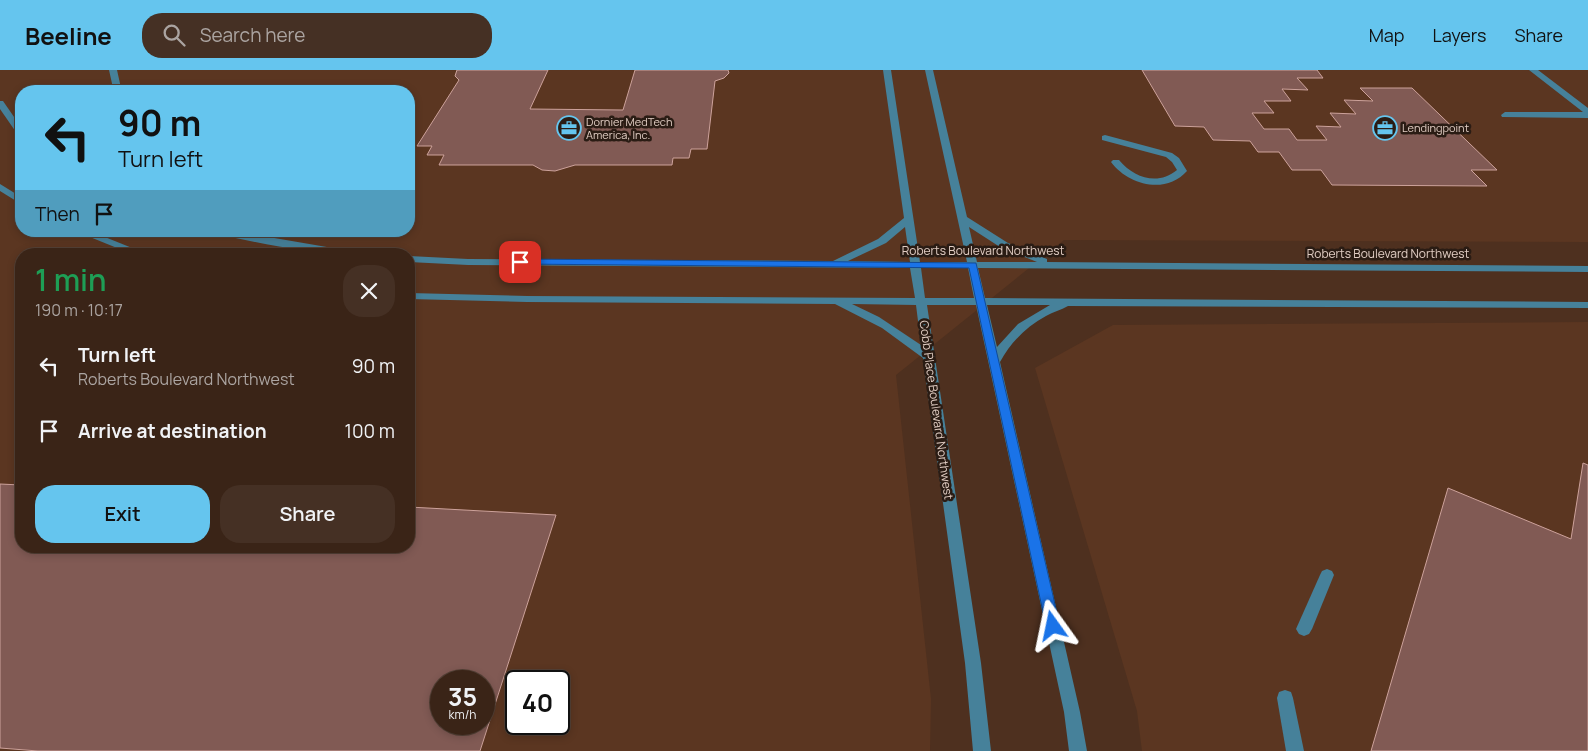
<!DOCTYPE html>
<meta charset="utf-8">
<style>
:root{--surface:#3a2417;--page:#453024;--text:#f1f3f6;--muted:#aba4a1;--line:#544136;--accent:#65c5ee}
body{margin:0;font-family:Manrope,sans-serif;background:var(--page);color:var(--text);height:100vh;display:flex;flex-direction:column;font-size:19px;white-space:nowrap}
*{box-sizing:border-box;margin:0}
p{font-size:16px;color:var(--muted)}
.icon{flex:none;width:28px;height:28px;fill:none;stroke:currentColor;stroke-width:2;stroke-linecap:round;stroke-linejoin:round}
.map{position:relative;flex:1;overflow:hidden}
.drawer{position:absolute;left:15px;top:178px;width:400px;height:305px;display:flex;flex-direction:column;background:var(--surface);border-radius:20px;box-shadow:0 2px 8px #0003,0 0 0 1px var(--line)}
.drawer>*{flex:none}
.top-card{position:absolute;left:15px;top:15px;width:400px;height:152px;border-radius:20px;box-shadow:0 2px 8px #0003,0 0 0 1px var(--line);background:#65c5ee;color:#111;overflow:hidden}
.speed{position:absolute;left:430px;top:600px;display:flex;gap:10px;font-size:25px;font-weight:700;text-align:center}
.speed>*{display:grid;place-content:center;width:65px;height:65px;border-radius:50%;background:var(--surface);box-shadow:0 2px 8px #0003,0 0 0 1px var(--line);line-height:1}
.speed small{font-size:12px;font-weight:400}
.speed .limit{border:2px solid #111;border-radius:8px;background:#fff;color:#111}
.pin{position:absolute;display:grid;place-items:center;width:42px;height:42px;color:#fff;margin:-21px;border-radius:10px;box-shadow:0 2px 8px #0006}
.me{position:absolute;width:55px;margin:-28px;rotate:348deg;stroke-linejoin:round;filter:drop-shadow(0 0 4px #0008)}
.turn{display:flex;align-items:center;gap:18px;height:105px;padding:0 20px;font-size:22px}
.turn .icon{width:65px;height:65px;stroke-width:2.5}
.turn b{display:block;font-size:35px;line-height:42px}
.then{display:flex;align-items:center;height:48px;padding:0 20px;background:#0003;gap:10px;font-size:19px}
.round{display:grid;place-items:center;flex:none;width:52px;height:52px;border-radius:20px;background:var(--page)}
.headline{display:flex;align-items:center;justify-content:space-between;height:85px;padding:0 20px}
h1{font-size:30px;font-weight:600;line-height:38px;color:#1e9e55}
.primary-button{display:flex;gap:10px;margin-top:auto;padding:10px 20px}
.primary-button a{flex:1;height:58px;border-radius:20px;background:var(--accent);color:#111;font-size:20px;font-weight:600;line-height:58px;text-align:center}
.primary-button a+a{background:var(--page);color:var(--text)}
ul{padding:0;list-style:none}
li{display:flex;align-items:center;gap:15px;height:65px;padding:0 20px}
li div{flex:1}
li b{display:block;font-size:19px}
li em{font-style:normal}
header{display:flex;align-items:center;gap:30px;box-sizing:border-box;height:70px;padding:0 25px;background:var(--accent);color:#111}
header strong{font-size:24px}
nav{display:flex;gap:28px;margin-inline-start:auto;font-size:18px}
.search{width:350px;height:45px;background:var(--page);display:flex;align-items:center;gap:12px;box-sizing:border-box;padding:0 18px;border-radius:20px;color:var(--muted);font-size:19px}
.map>svg:first-child{display:block}
</style>
<header>
<strong>Beeline</strong>
<div class="search"><svg class="icon" aria-label="search" viewBox="0 0 24 24"><circle cx="10" cy="10" r="6"/><path d="M15 15l6 6"/></svg>Search here</div>
<nav><a>Map</a><a>Layers</a><a>Share</a></nav>
</header>
<div class="map">
<svg width="1588" height="681" viewBox="0 0 1588 681">
<rect width="100%" height="100%" fill="#4e301f"/>
<g fill="#5b3621" fill-rule="evenodd">
<path d="M0 0H1588V172L1064 170 896 305 931 629 930 681H0ZM21 21H409V161H21ZM21 184H409V476H21ZM441 611H484V654H441ZM516 611H559V654H516Z"/>
<polygon points="1588,252 1588,681 1142,681 1137,641 1035,298 1113,255"/>
</g>
<g fill="#815a54" stroke="#cda29b" fill-rule="evenodd">
<polygon points="457,0 548,0 530,39 623,40 635,0 728,0 729,3 724,8 715,11 707,79 691,79 689,88 673,88 672,95 575,95 555,101 542,100 533,95 439,95 444,85 427,85 432,76 417,76 459,10 455,6"/>
<polygon points="1142,0 1317,0 1323,8 1297,8 1308,20 1282,19 1291,31 1264,31 1274,43 1252,43 1264,59 1289,59 1297,70 1327,70 1316,56 1341,57 1330,43 1356,44 1344,30 1373,31 1360,18 1412,18 1497,100 1471,100 1487,116 1332,115 1321,100 1292,100 1279,82 1258,82 1250,71 1213,70 1204,57 1175,56"/>
<polygon points="1583,393 1588,395 1588,681 1371,681 1448,418 1571,469"/>
<path d="M0 414 21 415V476H409V437L556 445 480 681H38L0 678ZM441 611H484V654H441Z"/>
</g>
<g fill="none" stroke-linecap="round" stroke-linejoin="round">
<g fill="#46819a" fill-rule="evenodd">
<polygon points="109,0 117,0 121,18 152,16 169,21 105,21 113,18"/>
<path d="M883 0H891L920 192H967L925 0H933L967 147 1008 173 1047 189V192L1588 196V202L978 198 985 228 1588 232V238L1068 236C1061 240 1053 242 1046 246 1026 257 1011 272 1000 292L1080 642 1087 681H1069L1064 642 976 235H927L981 593 991 681H973L965 593 923 288 882 258 835 234 527 232 409 229V223L527 226 915 228 910 198 468 195 409 192V186L468 189 833 191 878 169 904 148ZM905 157 910 192 848 191 886 173ZM969 157 1000 177 1037 192H977ZM921 198H968L974 228H925ZM852 234 916 235 921 275 879 247ZM987 235H1050L1018 254 997 277Z"/>
<polygon points="1529,0 1538,0 1588,38 1588,48 1502,47 1501,45 1505,42 1583,42"/>
<polygon points="0,31 3,31 21,57 21,66 18,65 0,39"/>
<path d="M1105 65 1172 83 1179 88 1187 101C1166 125 1128 115 1111 92L1113 90H1119C1134 108 1158 116 1177 100L1172 92 1166 87 1102 70V66Z"/>
<polygon points="0,114 21,127 21,134 0,121"/>
<polygon points="75,161 90,161 147,184 132,184"/>
<path d="M210 161H233L350 181 355 184C308 184 261 173 215 164Z"/>
<polygon points="1327,499 1332,501 1334,505 1312,559 1309,564 1304,566 1299,564 1296,559 1320,505 1322,501"/>
<polygon points="1285,620 1291,622 1293,628 1304,681 1286,681 1277,628 1279,622"/>
</g>
</g>
<polygon fill="#1a73e8" stroke="#114b97" points="520,189 976,193 1060,556 1058,560 1053,562 1048,560 1046,556 969,198 517,194 517,190"/>
<defs>
<g id="office-ring" transform="scale(1.25)"><circle r="9.5" fill="#2a1c14" stroke="#65c5ee" stroke-width="1.5"/><path d="M-6-3h4V-5.5h4V-3h4V5H-6ZM-1-4.5V-3h2v-1.5ZM-6 0V1H6V0Z" fill="#65c5ee"/></g>
</defs>
<g fill-rule="evenodd">
<use href="#office-ring" x="569" y="58"/>
<use href="#office-ring" x="1385" y="58"/>
</g>
<g text-anchor="middle" stroke-width="5" stroke-linejoin="round" paint-order="stroke">
<g font-size="11" fill="#e1cdc3" stroke="#2a1c14" text-anchor="start">
<text x="586" y="56">Dornier MedTech<tspan x="586" dy="13">America, Inc.</tspan></text>
<text x="1402" y="62">Lendingpoint</text>
</g>
<g font-size="12" fill="#e1cdc3" stroke="#2a1c14">
<text x="983" y="185">Roberts Boulevard Northwest</text>
<text x="1388" y="188">Roberts Boulevard Northwest</text>
<text transform="translate(936 340) rotate(82)" y="4">Cobb Place Boulevard Northwest</text>
</g>
</g>
</svg>
<div class="speed"><div>35<small>km/h</small></div><div class="limit">40</div></div>
<div class="pin" style="left:520px;top:192px;background:#d93025"><svg class="icon" aria-label="arrive" viewBox="0 0 24 24"><path d="M6 21V4h12l-3 4 3 4H6"/></svg></div>
<svg class="me" style="left:1053px;top:556px" viewBox="-20 -20 40 40"><path d="M0-17L14 15 0 8-14 15z" fill="#1a73e8" stroke="#fff" stroke-width="4"/></svg>
<div class="top-card">
<div class="turn"><svg class="icon" aria-label="left" viewBox="0 0 24 24"><path d="M17 20v-9H6M10 6l-5 5 5 5"/></svg><div><b>90 m</b>Turn left</div></div>
<div class="then">Then<svg class="icon" aria-label="arrive" viewBox="0 0 24 24"><path d="M6 21V4h12l-3 4 3 4H6"/></svg></div>
</div>
<section class="drawer">
<div class="headline"><div><h1>1 min</h1><p>190 m · 10:17</p></div><a class="round"><svg class="icon" aria-label="close" viewBox="0 0 24 24"><path d="M6 6l12 12M18 6L6 18"/></svg></a></div>
<ul>
<li><svg class="icon" aria-label="left" viewBox="0 0 24 24"><path d="M17 20v-9H6M10 6l-5 5 5 5"/></svg><div><b>Turn left</b><p>Roberts Boulevard Northwest</p></div><em>90 m</em></li>
<li><svg class="icon" aria-label="arrive" viewBox="0 0 24 24"><path d="M6 21V4h12l-3 4 3 4H6"/></svg><div><b>Arrive at destination</b></div><em>100 m</em></li>
</ul>
<div class="primary-button"><a>Exit</a><a>Share</a></div>
</section>
</div>
